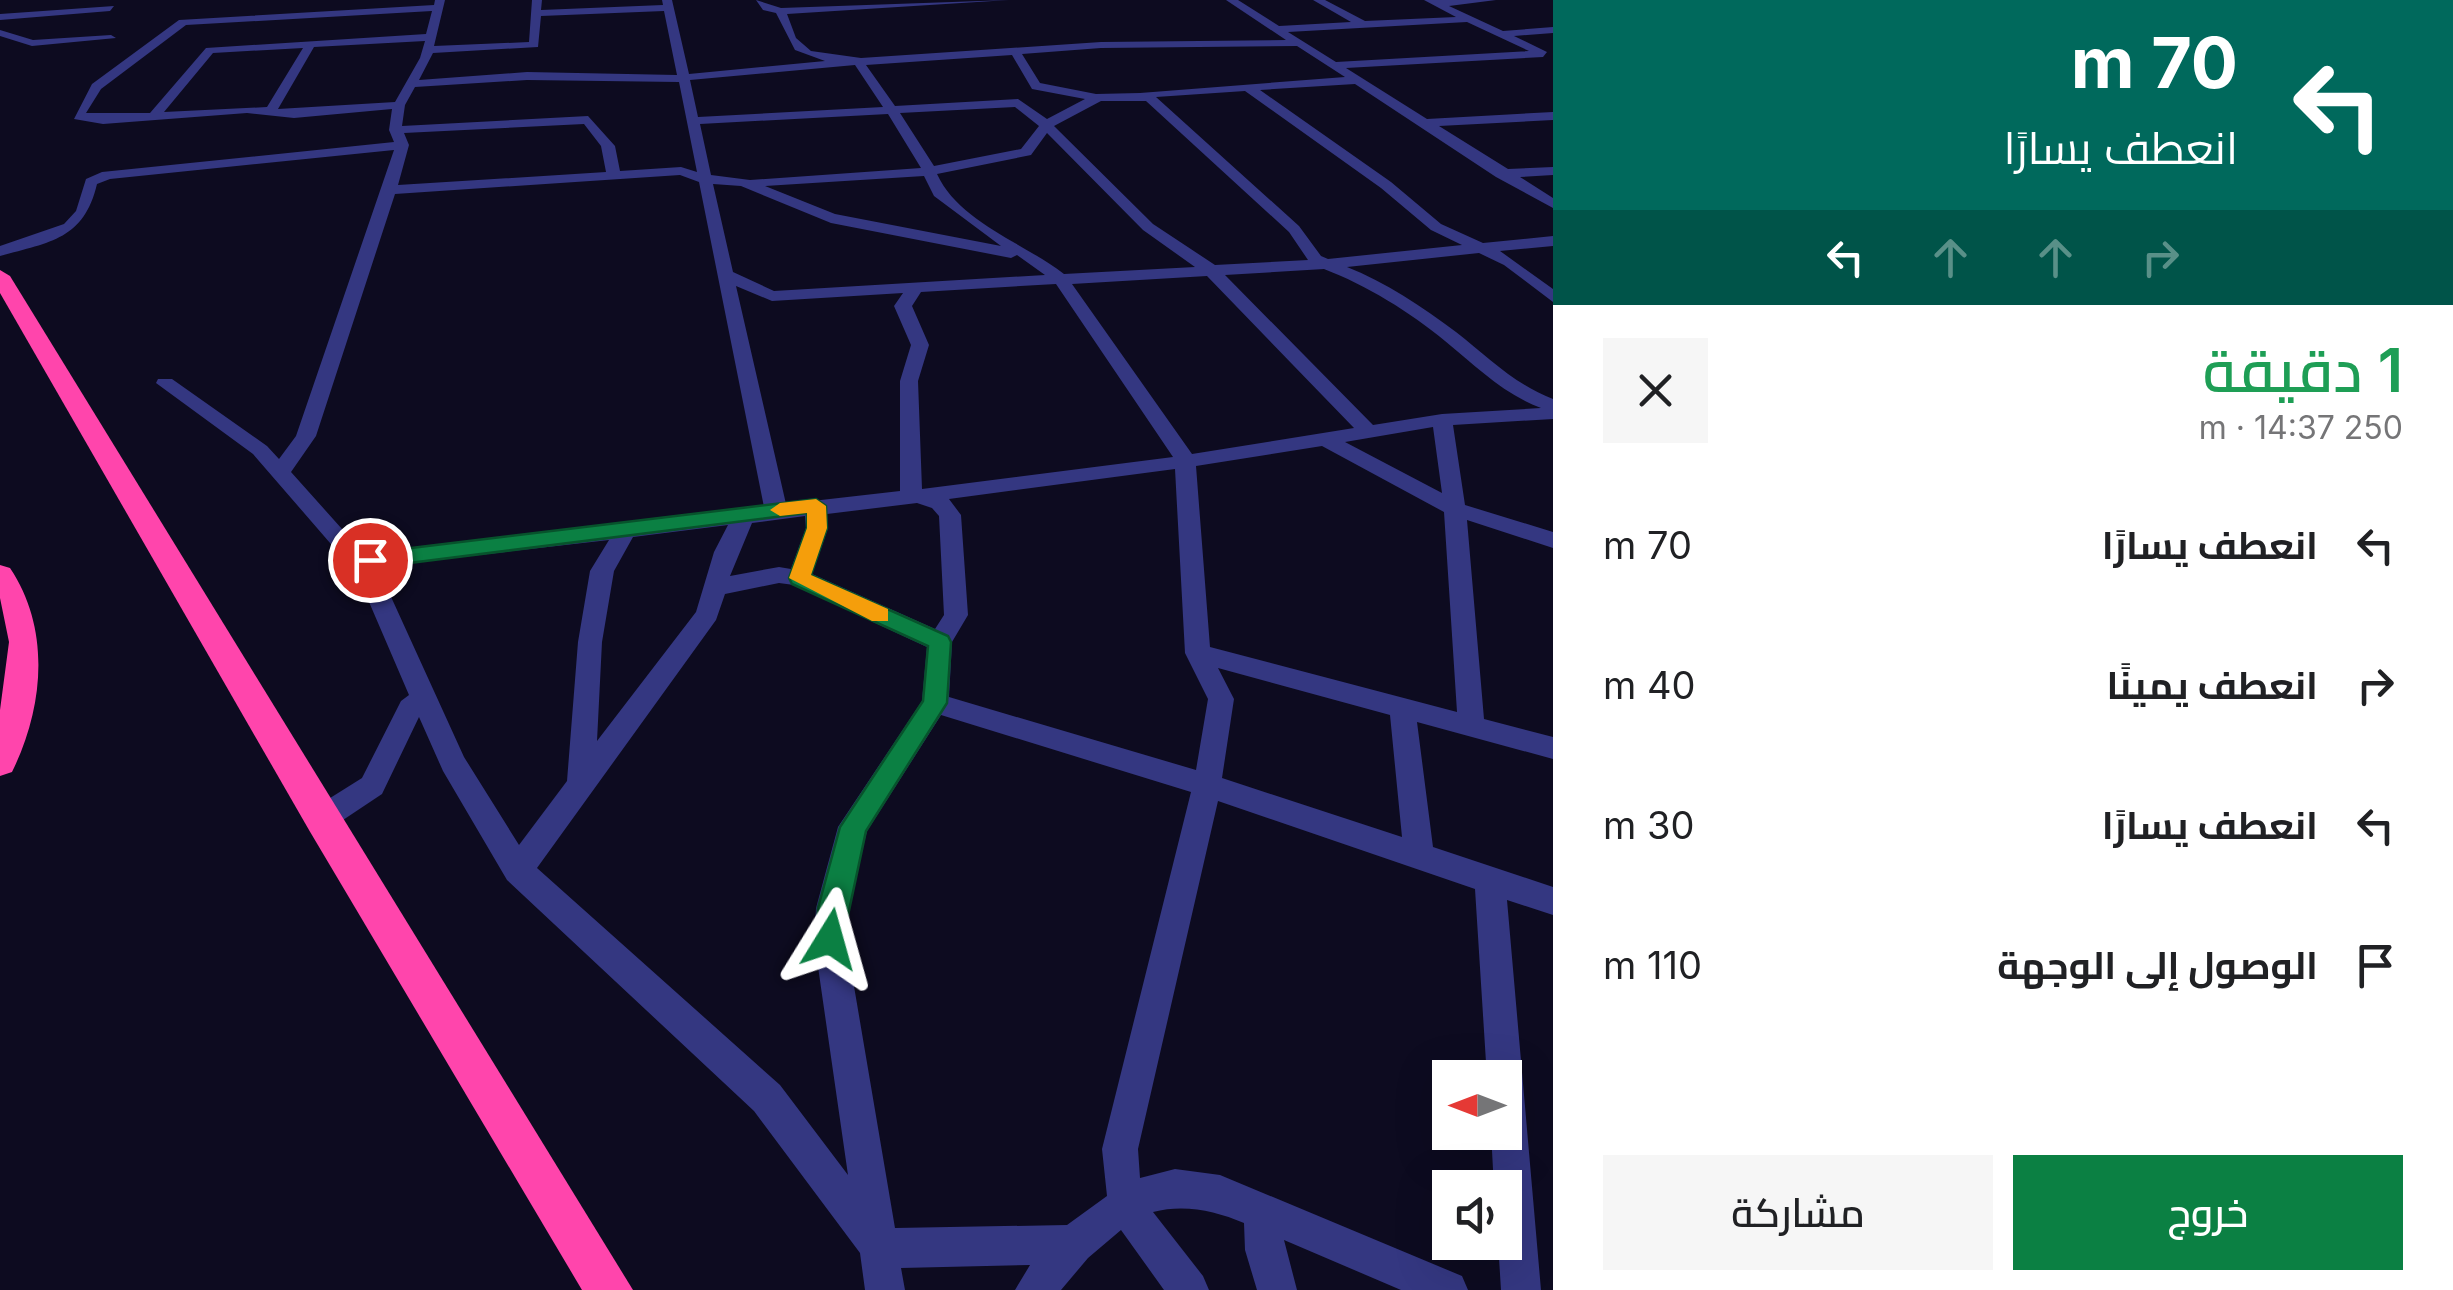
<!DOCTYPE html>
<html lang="ar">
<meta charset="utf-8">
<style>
:root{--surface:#fff;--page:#f6f6f6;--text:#202124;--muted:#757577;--accent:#0b8043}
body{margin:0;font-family:Inter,Cairo,sans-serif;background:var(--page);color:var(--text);direction:rtl;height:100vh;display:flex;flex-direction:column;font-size:38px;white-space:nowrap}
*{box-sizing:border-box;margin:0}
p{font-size:32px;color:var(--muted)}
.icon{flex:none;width:55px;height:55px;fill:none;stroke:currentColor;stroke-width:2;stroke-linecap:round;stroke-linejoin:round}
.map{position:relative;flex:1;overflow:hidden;direction:ltr}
.details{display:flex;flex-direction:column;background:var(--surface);width:900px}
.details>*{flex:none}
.guide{background:#00695c;color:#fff;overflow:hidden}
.needle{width:65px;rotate:270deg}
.buttons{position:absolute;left:1432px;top:1060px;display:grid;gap:20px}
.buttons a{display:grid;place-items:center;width:90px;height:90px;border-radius:0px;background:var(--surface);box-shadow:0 10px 40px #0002;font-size:50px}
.pin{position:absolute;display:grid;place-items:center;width:85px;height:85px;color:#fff;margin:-42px;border:5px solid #fff;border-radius:50%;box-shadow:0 2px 10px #0007}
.me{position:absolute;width:110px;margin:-55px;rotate:8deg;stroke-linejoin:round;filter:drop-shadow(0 0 8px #0008)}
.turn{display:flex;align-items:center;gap:35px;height:210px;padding:0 50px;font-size:45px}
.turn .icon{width:130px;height:130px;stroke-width:2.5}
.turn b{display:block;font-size:70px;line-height:85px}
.lanes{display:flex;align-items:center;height:95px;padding:0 50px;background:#0003;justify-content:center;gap:50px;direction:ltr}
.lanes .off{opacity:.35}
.round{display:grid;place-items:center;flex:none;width:105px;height:105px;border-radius:0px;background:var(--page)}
.summary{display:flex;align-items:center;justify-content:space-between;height:170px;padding:0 50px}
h1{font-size:60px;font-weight:600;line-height:75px;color:#1e9e55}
.cta{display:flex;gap:20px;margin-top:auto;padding:20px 50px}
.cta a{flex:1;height:115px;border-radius:0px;background:var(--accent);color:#fff;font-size:40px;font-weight:600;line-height:115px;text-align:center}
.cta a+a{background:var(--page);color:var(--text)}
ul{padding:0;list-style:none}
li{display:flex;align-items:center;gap:30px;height:140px;padding:0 50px}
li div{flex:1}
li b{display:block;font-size:38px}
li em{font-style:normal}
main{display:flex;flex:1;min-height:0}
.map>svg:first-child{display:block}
</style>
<main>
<section class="details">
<div class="guide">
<div class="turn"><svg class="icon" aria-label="left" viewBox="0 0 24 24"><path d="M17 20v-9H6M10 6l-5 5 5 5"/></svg><div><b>70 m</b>انعطف يسارًا</div></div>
<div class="lanes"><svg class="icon" aria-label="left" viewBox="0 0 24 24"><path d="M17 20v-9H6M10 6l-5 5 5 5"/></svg><svg class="icon off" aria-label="ahead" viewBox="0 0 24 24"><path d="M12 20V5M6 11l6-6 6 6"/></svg><svg class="icon off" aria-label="ahead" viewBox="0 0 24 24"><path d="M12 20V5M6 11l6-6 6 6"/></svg><svg class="icon off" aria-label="right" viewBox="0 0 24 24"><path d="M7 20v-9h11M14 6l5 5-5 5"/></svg></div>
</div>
<div class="summary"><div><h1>1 دقيقة</h1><p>250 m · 14:37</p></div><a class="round"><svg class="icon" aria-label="close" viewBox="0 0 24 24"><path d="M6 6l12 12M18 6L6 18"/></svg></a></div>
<ul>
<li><svg class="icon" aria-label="left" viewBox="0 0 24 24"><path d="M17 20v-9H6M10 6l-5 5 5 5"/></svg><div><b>انعطف يسارًا</b></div><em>70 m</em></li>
<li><svg class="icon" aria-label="right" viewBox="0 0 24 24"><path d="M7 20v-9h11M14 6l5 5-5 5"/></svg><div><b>انعطف يمينًا</b></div><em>40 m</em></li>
<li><svg class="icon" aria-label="left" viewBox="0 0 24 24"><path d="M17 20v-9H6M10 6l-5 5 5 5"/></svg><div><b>انعطف يسارًا</b></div><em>30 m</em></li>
<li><svg class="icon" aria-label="arrive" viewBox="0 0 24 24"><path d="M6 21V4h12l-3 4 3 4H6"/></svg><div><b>الوصول إلى الوجهة</b></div><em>110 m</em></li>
</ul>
<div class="cta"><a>خروج</a><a>مشاركة</a></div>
</section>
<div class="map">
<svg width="1553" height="1290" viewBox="0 0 1553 1290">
<rect width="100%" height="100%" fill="#0d0b20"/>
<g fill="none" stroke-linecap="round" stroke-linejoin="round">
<g fill="#343781" fill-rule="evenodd">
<path d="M435 0H445L434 46 529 42 532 0H542L541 10 663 5 662 0H672L689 74 825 61 795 50 776 13 763 10 756 0 781 8 1009 0 787 14 796 38 811 51 861 58 1101 42 1286 40 1226 0H1238L1279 26 1351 22 1313 0H1325L1365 21 1456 17 1424 0H1496L1449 6 1503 31 1553 27V33L1514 36 1547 52 1543 57 1346 68 1427 119 1553 112V120L1439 126 1508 169 1553 167V175L1520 177 1553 198V208L1496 177 1355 84 1260 90 1391 182 1441 224 1483 243 1553 236V246L1500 251 1553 289V302L1504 265 1479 253 1347 267C1385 282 1423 307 1456 332 1488 357 1514 384 1553 399V419L1453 425 1465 505 1553 532V548L1467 520 1484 719 1553 737V759L1417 722 1433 847 1553 887V915L1507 900 1541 1290H1501L1498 1242H1505V1188H1494L1491 1132H1505V1078H1487L1475 889 1218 801 1138 1149 1140 1178 1175 1169 1220 1175 1462 1276 1468 1290H1401L1284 1240 1297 1290H1257L1245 1250 1244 1223C1215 1211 1185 1204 1153 1212L1203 1276 1209 1290H1164L1121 1230 1088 1258 1061 1290H1015L1030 1265 901 1268 905 1290H865L860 1253 754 1111 507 880 443 771 419 717 382 794 331 828 321 832 311 828 306 819 311 810 362 778 401 701 409 695 363 588 359 565 343 558 253 454 156 383 158 379H172L267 446 279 459 296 436 394 150 110 179 97 184C84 239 51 242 0 256V246L64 224 76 211 86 179 102 172 394 142 389 130 392 109 294 118 247 113 103 124 74 119 92 84 179 20 434 5ZM432 11 426 34 206 48 150 113H86L101 89 186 25ZM664 11 677 75 527 72 419 80 433 53 538 47 541 16ZM1467 22 1529 51 1336 62 1288 32ZM425 41 420 58 395 102 278 109 314 47ZM1297 46 1345 77 1140 93 1096 94 1040 83 1022 54 1101 48ZM303 48 267 107 164 112 213 53ZM1012 55 1032 89 1085 99 1047 119 1018 99 895 106 866 65ZM855 65 883 107 698 117 690 80ZM527 80 679 82 697 172 681 167 620 171 615 146 588 116 402 126 405 105 415 87ZM1245 91 1381 188 1431 230 1462 245 1328 259 1321 256 1299 226 1156 97ZM1101 101H1146L1289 232 1308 260 1215 265 1153 224 1054 126ZM1015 107 1039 126 1021 149 934 166 900 113ZM888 114 921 168 750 180 711 175 700 124ZM584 124 601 146 606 172 398 185 409 145 404 133ZM1047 133 1143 230 1195 267 1064 274C1024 243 959 222 937 174L1031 155ZM680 175 699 182 764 507 371 552 359 548 291 472 316 436 395 194ZM924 176 934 196 1001 246 835 214 765 186ZM713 184 741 186 831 223 1011 258 1017 255 1045 275 774 291 733 272ZM1324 269C1366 285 1410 312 1445 341 1477 367 1502 393 1541 408L1442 414 1373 425 1225 275ZM1207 276 1354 428 1192 454 1072 284ZM1056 284 1173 457 922 489 918 381 929 345 912 306 921 292ZM736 286 772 301 903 293 894 306 911 345 900 381V491L786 504ZM1433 427 1442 493 1345 442ZM1322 446 1444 512 1457 712 1210 647 1196 466ZM1175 469 1185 653 1208 699 1196 770 949 697 952 642 968 615 961 515 949 499ZM917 503 932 508 939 516 944 615 935 629 812 574 828 528 827 514ZM805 516 806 528 791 569 779 567 730 576 752 523ZM728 525 714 552 696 612 597 741 602 642 614 571 633 537ZM609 540 590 571 578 642 567 781 519 845 464 757 387 588 383 566ZM779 583 794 585 927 647 922 701 838 827 816 908 814 939 848 1175 780 1085 537 868 716 620 725 594ZM1218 668 1390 715 1402 837 1222 778 1234 699ZM941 715 1191 792 1102 1149 1107 1196 1067 1225 895 1228 846 939 848 908 867 831Z"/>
<polygon points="114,6 110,11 0,20 0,14"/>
<polygon points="0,30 33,40 111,35 116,38 32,46 0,36"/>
</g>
<g fill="#ff45ac" fill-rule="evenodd">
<polygon points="0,270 10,276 633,1290 582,1290 309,830 0,293"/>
<path d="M0 565 10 568C51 629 44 707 12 772L0 776V710L9 642 0 598Z"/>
</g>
</g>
<polygon fill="#0b8043" stroke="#07532c" stroke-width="2.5" points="816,499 826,506 827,528 811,575 948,636 951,642 947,703 866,831 841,948 830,952 820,948 816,939 818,908 840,827 923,701 928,646 792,584 789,578 807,528 807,513 370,568 359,560 370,553"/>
<polygon fill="#f59e0b" points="816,499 826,506 827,528 811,575 888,609 888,621 872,621 789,578 807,528 807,513 780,516 770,510 780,503"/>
</svg>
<div class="buttons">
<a><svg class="needle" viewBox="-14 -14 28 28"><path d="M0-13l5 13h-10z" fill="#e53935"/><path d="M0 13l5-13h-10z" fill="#757577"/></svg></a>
<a><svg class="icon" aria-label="sound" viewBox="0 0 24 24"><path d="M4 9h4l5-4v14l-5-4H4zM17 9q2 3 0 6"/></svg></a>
</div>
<div class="pin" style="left:370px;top:560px;background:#d93025"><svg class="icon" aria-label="arrive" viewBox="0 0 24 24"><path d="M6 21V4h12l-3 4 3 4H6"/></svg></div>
<svg class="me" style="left:830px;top:939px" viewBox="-20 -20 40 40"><path d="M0-17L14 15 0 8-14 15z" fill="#0b8043" stroke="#fff" stroke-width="4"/></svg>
</div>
</main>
